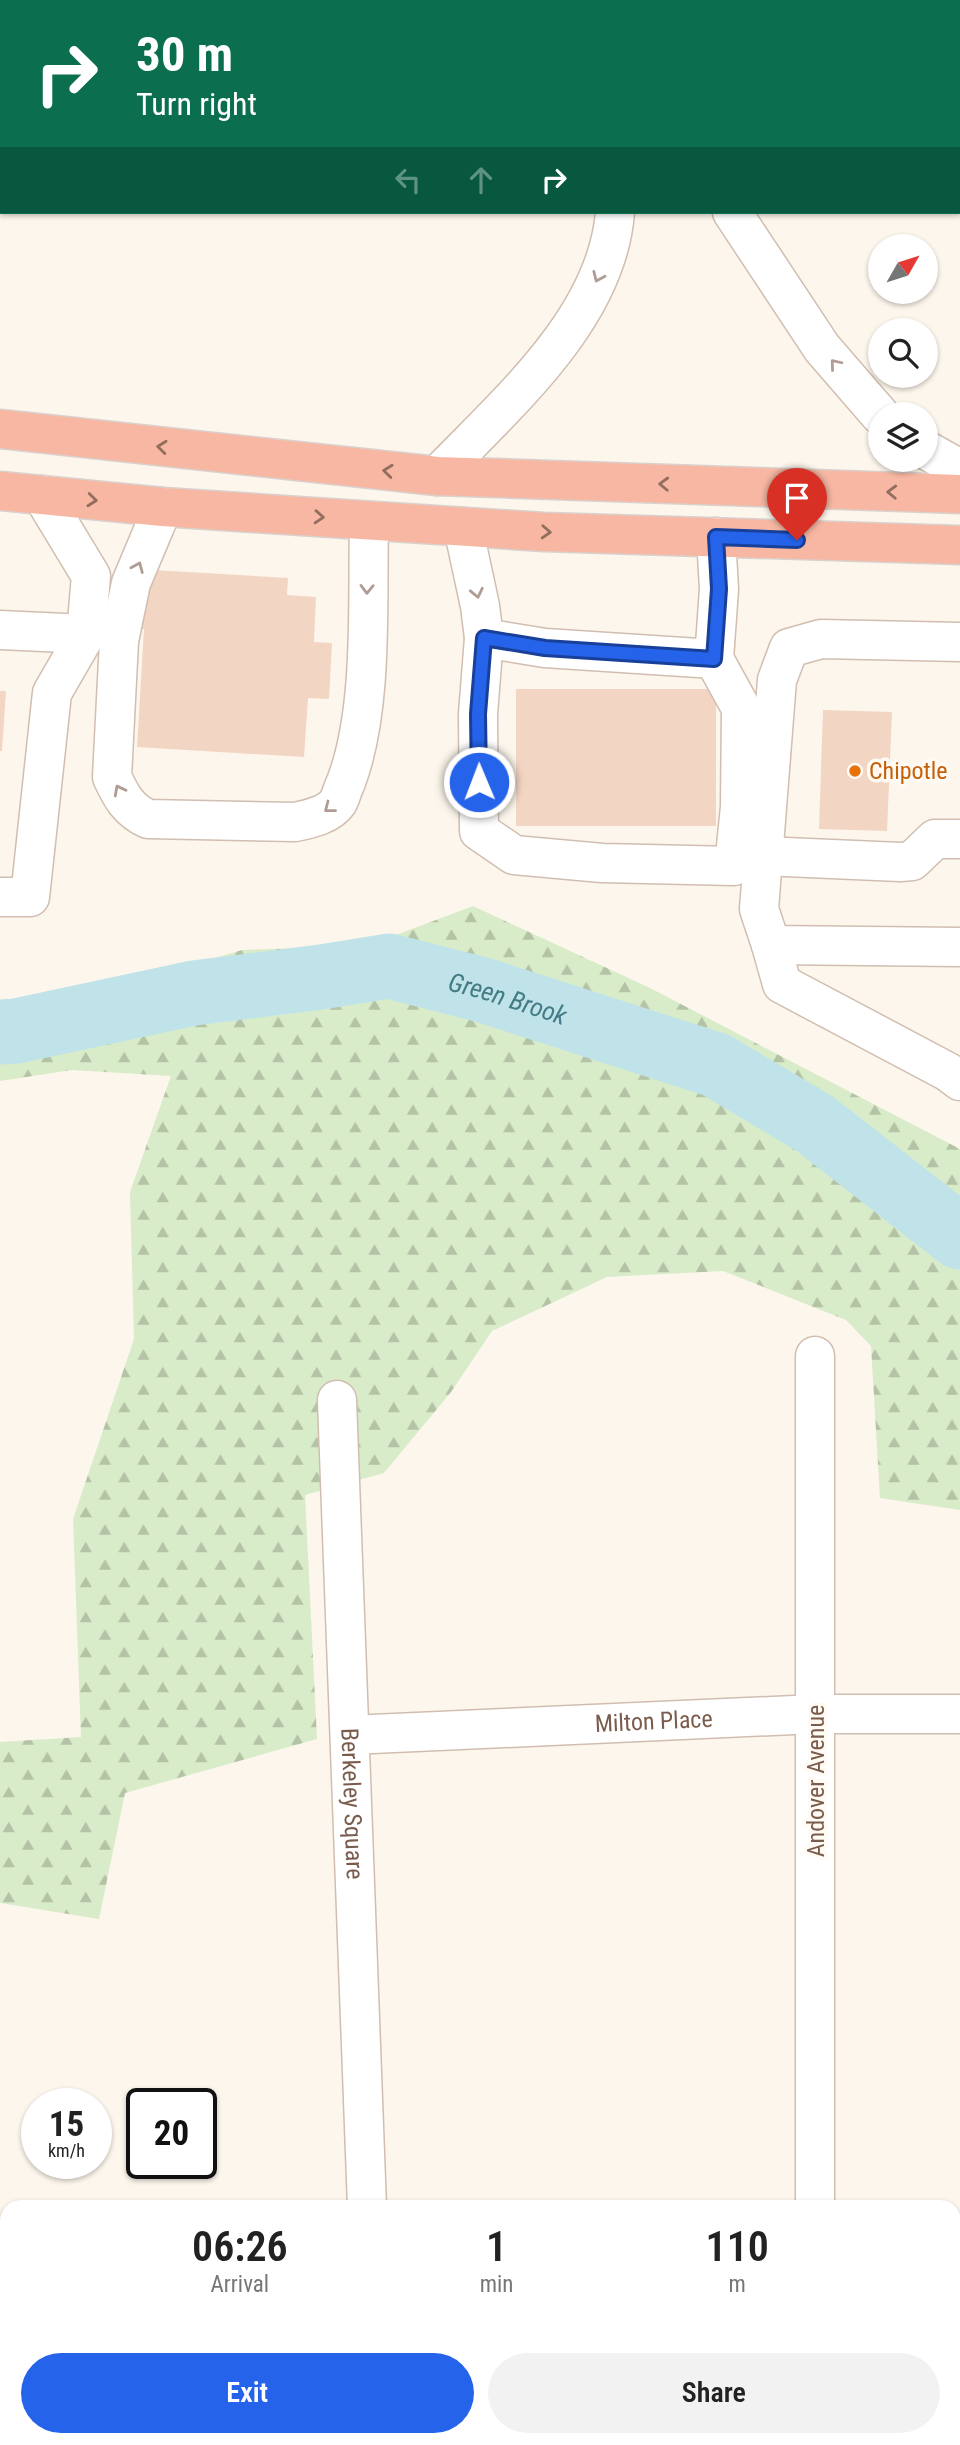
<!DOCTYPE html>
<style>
:root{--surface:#fff;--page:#f2f2f2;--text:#222;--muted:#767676;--accent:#2563eb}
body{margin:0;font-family:"Roboto Condensed",sans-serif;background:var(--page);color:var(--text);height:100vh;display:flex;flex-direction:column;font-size:26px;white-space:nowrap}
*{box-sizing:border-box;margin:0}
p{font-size:23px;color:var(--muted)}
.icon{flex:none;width:38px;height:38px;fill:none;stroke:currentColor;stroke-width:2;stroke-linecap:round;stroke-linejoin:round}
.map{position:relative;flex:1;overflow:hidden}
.drawer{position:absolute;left:0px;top:2200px;width:961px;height:247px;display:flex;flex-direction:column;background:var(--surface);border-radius:21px 21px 0 0;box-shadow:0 2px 5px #0004}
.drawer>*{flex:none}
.guide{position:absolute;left:0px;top:0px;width:961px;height:214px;box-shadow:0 2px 5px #0004;background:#0b6e4f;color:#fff;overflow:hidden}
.needle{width:46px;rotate:51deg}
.controls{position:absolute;left:868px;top:234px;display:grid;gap:14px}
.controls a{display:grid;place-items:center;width:70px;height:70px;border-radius:50%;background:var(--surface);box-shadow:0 2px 5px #0004;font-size:35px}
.speed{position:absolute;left:21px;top:2088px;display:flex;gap:14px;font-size:35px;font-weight:700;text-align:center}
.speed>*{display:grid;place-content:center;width:91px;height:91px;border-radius:50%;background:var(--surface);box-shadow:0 2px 5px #0004;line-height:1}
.speed small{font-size:18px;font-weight:400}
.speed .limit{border:4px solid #111;border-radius:10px;background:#fff;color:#111}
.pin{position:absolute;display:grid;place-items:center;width:60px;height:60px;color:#fff;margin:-72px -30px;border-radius:50% 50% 50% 0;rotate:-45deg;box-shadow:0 0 7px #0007}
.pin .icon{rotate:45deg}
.me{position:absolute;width:77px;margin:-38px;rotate:359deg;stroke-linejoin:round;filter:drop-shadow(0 0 5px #0008)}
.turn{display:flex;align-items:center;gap:24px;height:147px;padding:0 21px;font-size:32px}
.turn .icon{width:91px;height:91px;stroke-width:2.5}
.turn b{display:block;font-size:49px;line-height:60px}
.lanes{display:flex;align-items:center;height:66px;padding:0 21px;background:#0003;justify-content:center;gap:35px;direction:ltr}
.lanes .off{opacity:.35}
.eta{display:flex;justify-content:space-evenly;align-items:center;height:119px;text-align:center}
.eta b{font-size:42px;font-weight:600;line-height:49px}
.primary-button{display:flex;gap:14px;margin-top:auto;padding:14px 21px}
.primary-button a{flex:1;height:80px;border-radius:42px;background:var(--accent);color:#fff;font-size:28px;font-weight:600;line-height:80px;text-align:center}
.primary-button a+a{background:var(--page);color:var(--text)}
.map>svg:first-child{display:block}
</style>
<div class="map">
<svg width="960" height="2445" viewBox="0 0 960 2445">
<defs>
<pattern id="forest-firs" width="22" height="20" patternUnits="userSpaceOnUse" patternTransform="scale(1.75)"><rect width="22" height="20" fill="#d8ecc9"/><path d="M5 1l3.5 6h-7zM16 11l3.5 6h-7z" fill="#b4c2a5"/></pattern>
</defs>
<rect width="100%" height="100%" fill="#fdf6ec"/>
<polygon fill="url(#forest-firs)" points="473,906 650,988 960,1149 960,1510 880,1498 871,1346 846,1320 723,1271 607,1277 492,1331 451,1392 384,1473 305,1495 317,1739 125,1793 99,1919 0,1903 0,1742 81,1737 73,1519 134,1339 130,1192 171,1076 72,1070 0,1081 0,1007 70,1001 242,950 367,946"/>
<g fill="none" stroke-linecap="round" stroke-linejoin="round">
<path stroke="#bfe3e8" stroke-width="65" id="s1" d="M0 1032 16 1031 194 993 321 977 389 966 483 990 716 1065 815 1124 960 1237"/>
</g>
<g fill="#f3d5c3">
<polygon points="154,570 288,578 287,595 316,597 314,642 332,643 329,699 308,698 304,757 137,747 144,629 133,629"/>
<rect x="516" y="689" width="200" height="137"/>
<polygon points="0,691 6,691 2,751 0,751"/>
<polygon points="823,710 892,712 887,831 819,829"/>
</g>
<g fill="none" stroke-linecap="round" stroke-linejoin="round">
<g stroke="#d1beb0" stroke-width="41">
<g id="minor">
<polyline points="632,0 633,2"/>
<polyline points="781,0 781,2"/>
<polyline points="511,2 511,0"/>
<polyline points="959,58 960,58"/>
<polyline points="0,91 2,91"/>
<polyline points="732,212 822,348 880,415"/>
<polyline points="926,450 960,469"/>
<path d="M437 476C507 403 607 318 615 212"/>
<path d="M163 507 131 583 119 641 112 777C121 796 128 810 148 819L295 822C310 819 329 815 338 802 341 796 343 788 346 782 374 708 367 601 369 521"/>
<polyline points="463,527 480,606 484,638 545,648 714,659 719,589 716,537"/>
<polyline points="0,630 86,634"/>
<polyline points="484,638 478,714 479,831 514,855 602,863 734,866 740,807 741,708 714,659"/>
<polyline points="960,642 821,639 789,648 777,680 759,909 771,945 960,947"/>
<polyline points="763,856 900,862 912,861 935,839 960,839"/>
<polyline points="0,897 30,897 52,693 86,634 91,576 42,495"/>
<polyline points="771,945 782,984 948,1072 960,1081"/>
<path id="s2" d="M337 1400 367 2207"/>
<path id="s3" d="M350 1735 816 1714H960"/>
<polyline points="815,2207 815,1356"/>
<polyline points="375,2440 376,2445"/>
<polyline points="815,2445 815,2440"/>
</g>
</g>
<g stroke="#dad1cd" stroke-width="41">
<g id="highway">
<polyline points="0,429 437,476 960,494"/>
<polyline points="0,491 163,507 544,532 960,545"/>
</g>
</g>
<use href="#minor" stroke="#fff" stroke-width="38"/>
<use href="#highway" stroke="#f7b7a3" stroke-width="38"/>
</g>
<defs><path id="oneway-chevron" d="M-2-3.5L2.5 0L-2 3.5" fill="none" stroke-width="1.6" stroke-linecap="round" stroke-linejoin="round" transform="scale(1.75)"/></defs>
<g stroke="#af9d94">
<use href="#oneway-chevron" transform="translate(598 277) rotate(114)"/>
<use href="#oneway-chevron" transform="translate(835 364) rotate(-130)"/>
<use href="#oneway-chevron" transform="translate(138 567) rotate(-67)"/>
<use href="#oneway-chevron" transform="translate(367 589) rotate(91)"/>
<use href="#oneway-chevron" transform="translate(477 593) rotate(78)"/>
<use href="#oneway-chevron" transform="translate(119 790) rotate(-118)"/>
<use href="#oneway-chevron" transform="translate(329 808) rotate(142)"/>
</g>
<g stroke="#936e5e">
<use href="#oneway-chevron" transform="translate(162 447) rotate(-174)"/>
<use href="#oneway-chevron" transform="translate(388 471) rotate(-174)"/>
<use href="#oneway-chevron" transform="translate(664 484) rotate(-178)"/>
<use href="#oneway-chevron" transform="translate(892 492) rotate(-178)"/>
<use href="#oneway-chevron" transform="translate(92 500) rotate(6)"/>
<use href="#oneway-chevron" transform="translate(319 517) rotate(4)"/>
<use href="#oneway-chevron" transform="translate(546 532) rotate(3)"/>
</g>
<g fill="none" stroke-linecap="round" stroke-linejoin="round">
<g stroke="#184099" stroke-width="18">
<polyline id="route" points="479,782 478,714 484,638 545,648 714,659 719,589 716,537 797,540"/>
</g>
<use href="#route" stroke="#2563eb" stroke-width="12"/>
</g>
<circle fill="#e8710a" stroke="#fffaf3" stroke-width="2.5" cx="855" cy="771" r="7"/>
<g text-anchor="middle" stroke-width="7" stroke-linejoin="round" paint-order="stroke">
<g font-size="24" fill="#c56008" stroke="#fffaf3" text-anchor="start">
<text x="869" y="779">Chipotle</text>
</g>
<g font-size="24" fill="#7a5c4d" stroke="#fffaf3">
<text dy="8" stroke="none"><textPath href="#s3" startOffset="304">Milton Place</textPath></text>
<text transform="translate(816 1781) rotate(-90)" y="8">Andover Avenue</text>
<text dy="8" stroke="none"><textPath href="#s2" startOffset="404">Berkeley Square</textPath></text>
</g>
<g font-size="26" font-style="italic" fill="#437c86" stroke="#fffaf3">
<text dy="9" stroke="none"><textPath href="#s1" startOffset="518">Green Brook</textPath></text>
</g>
</g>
</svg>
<div class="controls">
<a><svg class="needle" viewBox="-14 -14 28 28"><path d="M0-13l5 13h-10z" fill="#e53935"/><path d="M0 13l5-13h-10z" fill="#767676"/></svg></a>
<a><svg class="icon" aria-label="search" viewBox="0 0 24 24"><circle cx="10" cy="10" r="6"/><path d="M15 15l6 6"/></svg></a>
<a><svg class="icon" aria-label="layers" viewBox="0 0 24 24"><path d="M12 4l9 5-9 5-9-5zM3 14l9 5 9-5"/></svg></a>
</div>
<div class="speed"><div>15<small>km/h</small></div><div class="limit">20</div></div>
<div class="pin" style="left:797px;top:540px;background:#d93025"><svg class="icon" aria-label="arrive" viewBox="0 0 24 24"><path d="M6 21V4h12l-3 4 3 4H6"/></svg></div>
<svg class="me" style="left:479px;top:782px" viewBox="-20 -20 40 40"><circle r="17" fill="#2563eb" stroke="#fff" stroke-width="3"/><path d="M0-11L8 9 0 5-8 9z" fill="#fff"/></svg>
<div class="guide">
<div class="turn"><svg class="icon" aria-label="right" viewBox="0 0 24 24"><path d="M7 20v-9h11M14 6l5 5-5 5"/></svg><div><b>30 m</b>Turn right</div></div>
<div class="lanes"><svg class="icon off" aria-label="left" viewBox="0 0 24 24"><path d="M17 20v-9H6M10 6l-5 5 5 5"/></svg><svg class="icon off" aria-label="ahead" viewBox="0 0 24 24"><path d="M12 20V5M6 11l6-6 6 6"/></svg><svg class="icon" aria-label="right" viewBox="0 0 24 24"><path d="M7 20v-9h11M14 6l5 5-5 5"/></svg></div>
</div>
<section class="drawer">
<div class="eta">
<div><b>06:26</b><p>Arrival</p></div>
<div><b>1</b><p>min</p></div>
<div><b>110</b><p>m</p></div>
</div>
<div class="primary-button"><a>Exit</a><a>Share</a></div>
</section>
</div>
